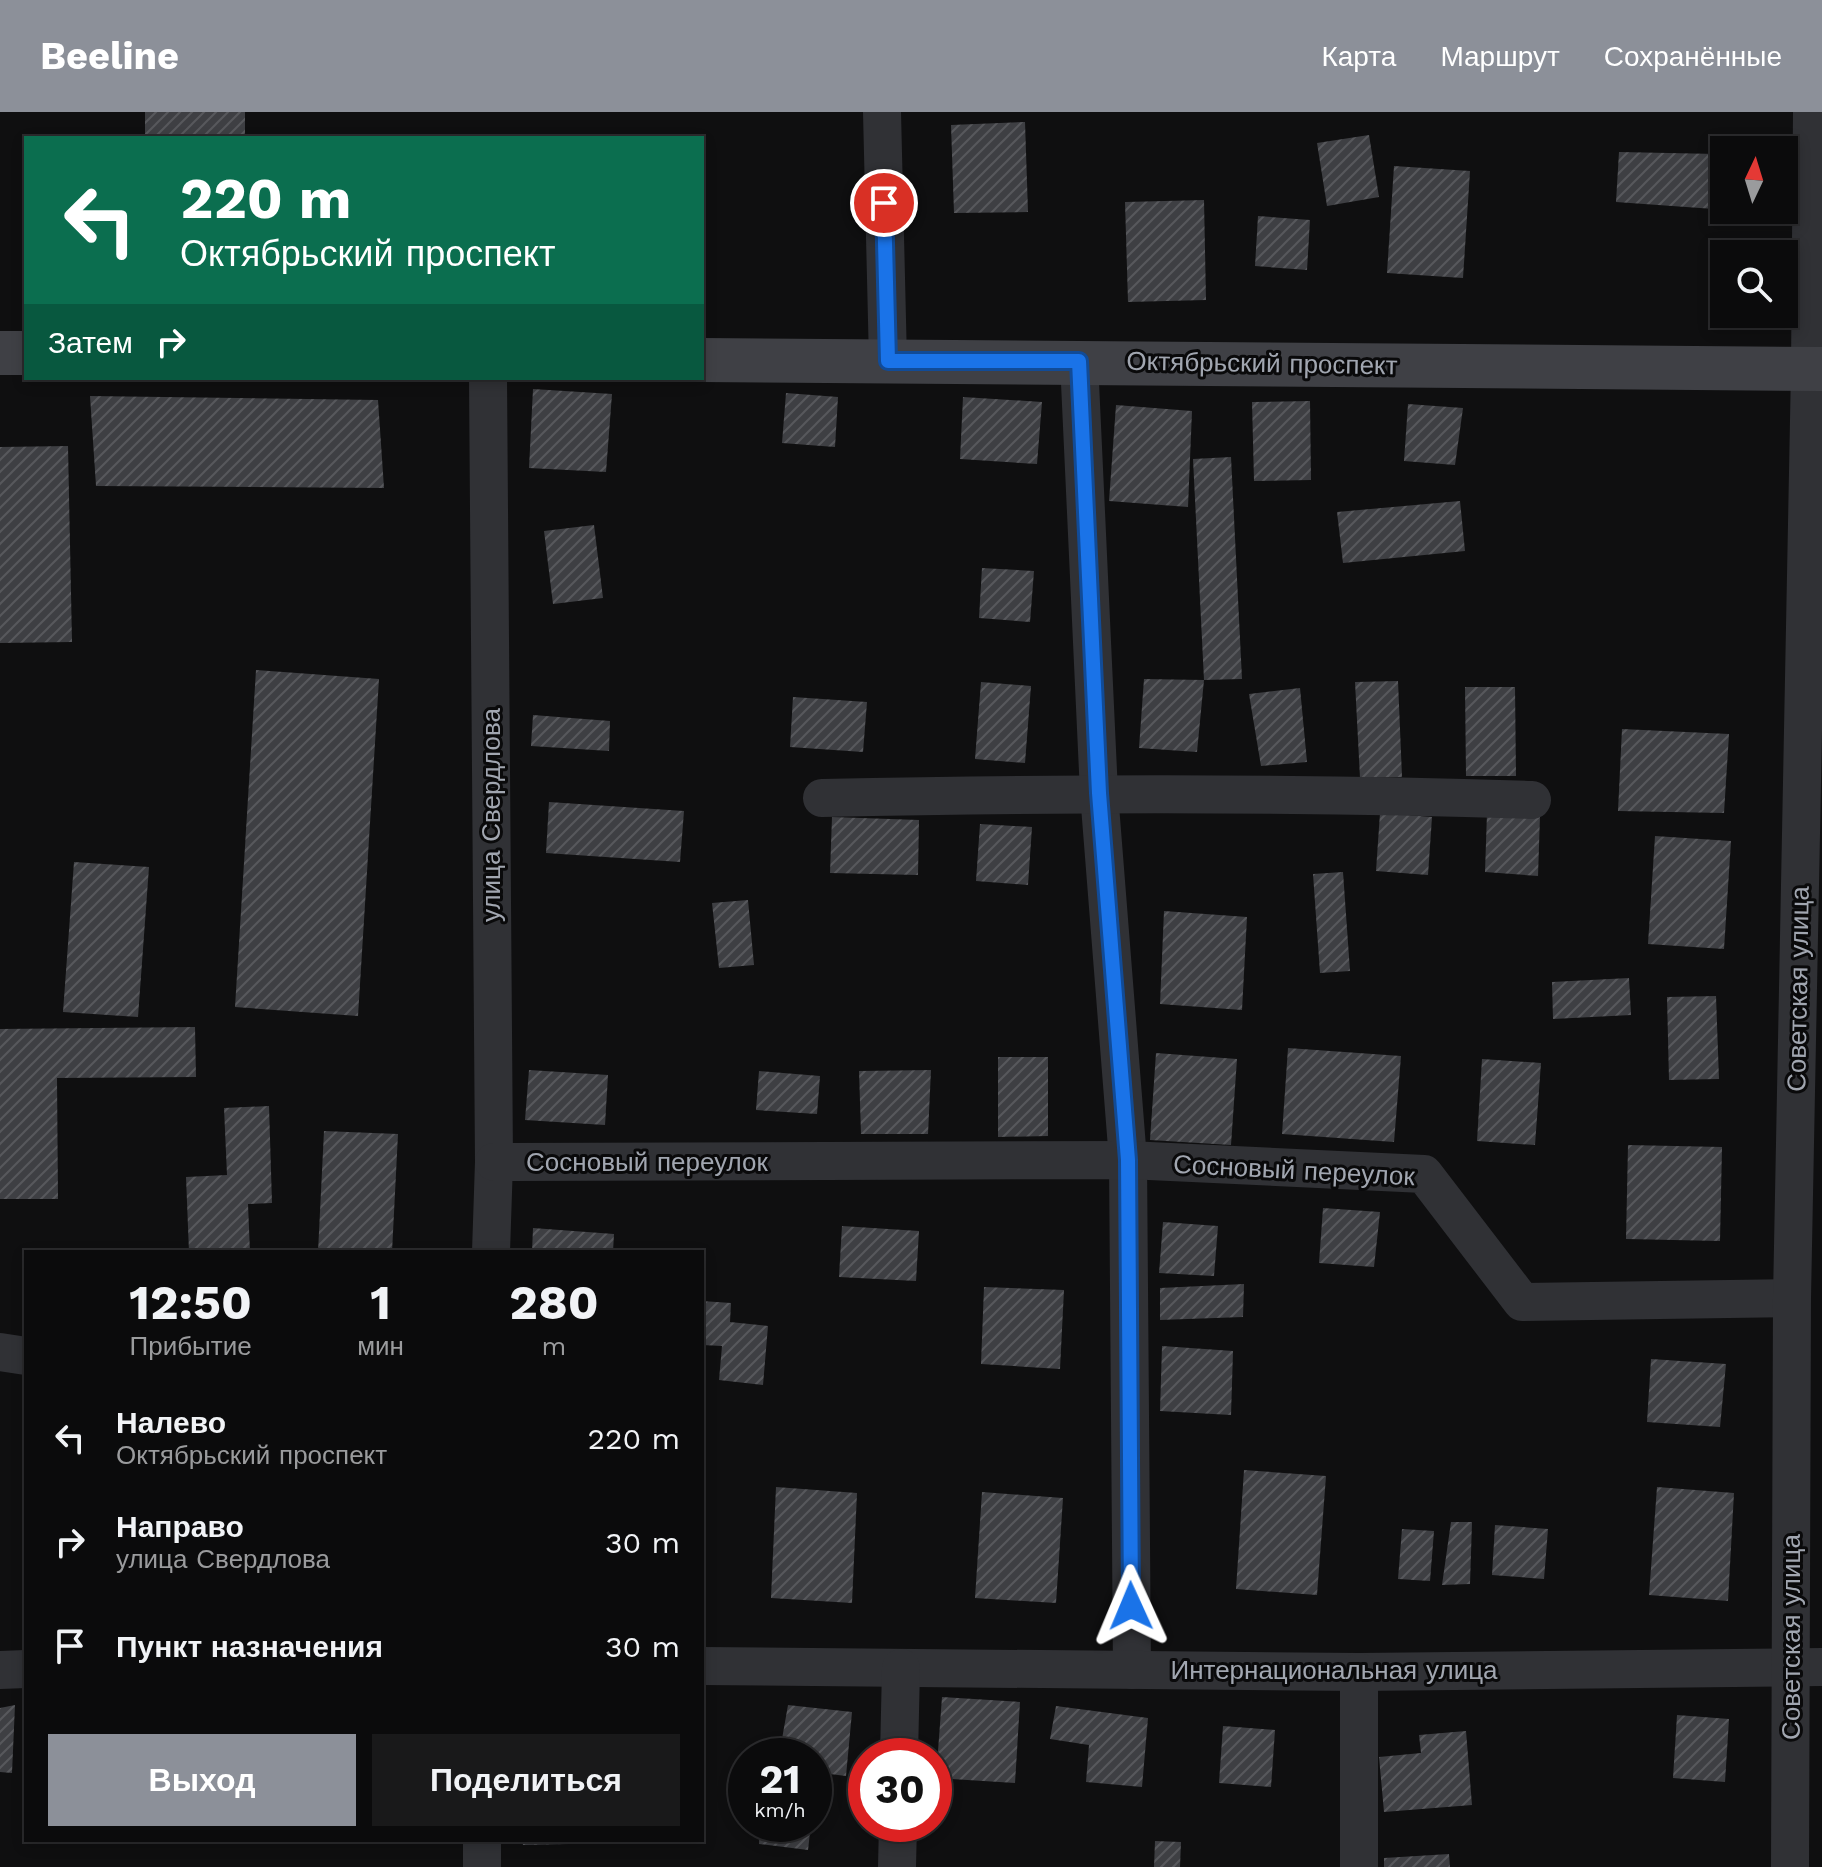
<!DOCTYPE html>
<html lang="ru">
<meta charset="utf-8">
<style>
:root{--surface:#0b0b0c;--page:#19191a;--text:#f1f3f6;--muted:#9a9b9d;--line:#2b2b2d;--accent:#8c9099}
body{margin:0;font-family:"Work Sans",sans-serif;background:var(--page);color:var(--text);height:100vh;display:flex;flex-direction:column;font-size:30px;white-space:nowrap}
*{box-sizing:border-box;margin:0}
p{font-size:26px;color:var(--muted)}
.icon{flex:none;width:44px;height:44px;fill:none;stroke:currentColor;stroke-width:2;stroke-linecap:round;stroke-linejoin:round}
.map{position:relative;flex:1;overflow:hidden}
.panel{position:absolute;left:24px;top:1138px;width:680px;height:592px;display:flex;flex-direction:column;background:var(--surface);border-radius:0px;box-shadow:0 4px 12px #0003,0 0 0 2px var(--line)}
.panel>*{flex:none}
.banner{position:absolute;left:24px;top:24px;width:680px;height:244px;border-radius:0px;box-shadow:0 4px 12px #0003,0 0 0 2px var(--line);background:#0b6e4f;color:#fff;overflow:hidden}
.needle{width:52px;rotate:4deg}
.fabs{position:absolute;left:1710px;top:24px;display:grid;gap:16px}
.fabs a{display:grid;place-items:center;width:88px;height:88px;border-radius:0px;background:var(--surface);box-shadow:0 4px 12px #0003,0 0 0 2px var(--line);font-size:40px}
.speed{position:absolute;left:728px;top:1626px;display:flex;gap:16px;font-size:40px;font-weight:700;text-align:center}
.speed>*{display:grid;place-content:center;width:104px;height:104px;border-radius:50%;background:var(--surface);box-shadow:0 4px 12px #0003,0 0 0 2px var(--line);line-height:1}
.speed small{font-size:20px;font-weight:400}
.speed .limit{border:12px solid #d22;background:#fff;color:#111}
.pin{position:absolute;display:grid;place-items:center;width:68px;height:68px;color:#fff;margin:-34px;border:4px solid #fff;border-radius:50%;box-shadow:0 2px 8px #0007}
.me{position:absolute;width:88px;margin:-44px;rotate:359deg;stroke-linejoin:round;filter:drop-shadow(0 0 6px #0008)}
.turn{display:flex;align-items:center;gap:28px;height:168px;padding:0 24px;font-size:36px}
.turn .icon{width:104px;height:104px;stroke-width:2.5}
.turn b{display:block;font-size:56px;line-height:68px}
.then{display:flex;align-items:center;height:76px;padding:0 24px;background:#0003;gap:16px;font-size:30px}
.eta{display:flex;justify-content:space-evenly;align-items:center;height:136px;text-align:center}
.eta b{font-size:48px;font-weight:700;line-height:56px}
.button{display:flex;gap:16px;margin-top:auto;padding:16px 24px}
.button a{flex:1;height:92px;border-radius:0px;background:var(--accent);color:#fff;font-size:32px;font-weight:700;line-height:92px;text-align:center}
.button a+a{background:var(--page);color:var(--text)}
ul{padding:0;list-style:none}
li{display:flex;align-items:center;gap:24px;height:104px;padding:0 24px}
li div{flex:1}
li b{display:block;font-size:30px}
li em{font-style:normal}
header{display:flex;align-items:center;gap:48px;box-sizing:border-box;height:112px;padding:0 40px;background:var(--accent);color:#fff}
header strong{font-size:38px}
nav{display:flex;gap:44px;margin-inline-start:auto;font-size:28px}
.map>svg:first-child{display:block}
</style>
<header>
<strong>Beeline</strong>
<nav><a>Карта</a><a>Маршрут</a><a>Сохранённые</a></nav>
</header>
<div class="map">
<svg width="1822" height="1755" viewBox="0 0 1822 1755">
<defs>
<pattern id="building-hatch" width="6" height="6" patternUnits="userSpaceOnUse" patternTransform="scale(2)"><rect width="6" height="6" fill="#3e3f43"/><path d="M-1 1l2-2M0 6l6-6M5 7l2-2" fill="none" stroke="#57585c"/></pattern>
</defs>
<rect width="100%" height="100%" fill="#0f0f10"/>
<g fill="url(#building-hatch)">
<rect x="145" y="0" width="100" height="26"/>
<polygon points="1025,10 1028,100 954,101 951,13"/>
<polygon points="1369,23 1379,85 1327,94 1317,31"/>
<polygon points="1619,40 1718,42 1714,97 1616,90"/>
<polygon points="1394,54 1470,59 1463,166 1387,161"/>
<polygon points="1204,88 1206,188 1128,190 1125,90"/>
<polygon points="1258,104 1310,108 1307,158 1255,154"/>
<polygon points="533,277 612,282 606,360 529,356"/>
<polygon points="786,281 838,285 835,335 782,331"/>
<polygon points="90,284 378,288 384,376 96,374"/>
<polygon points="963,285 1042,290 1037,352 960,347"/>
<polygon points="1310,289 1311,368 1254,369 1252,290"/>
<polygon points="1408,292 1463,296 1455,353 1404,349"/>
<polygon points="1116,293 1192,299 1188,395 1109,389"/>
<polygon points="68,334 72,530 0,531 0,335"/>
<polygon points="1231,345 1242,567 1204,568 1193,347"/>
<polygon points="1460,389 1465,439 1343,451 1337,400"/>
<polygon points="594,413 603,486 553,492 544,419"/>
<polygon points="982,456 1034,459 1030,510 979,506"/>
<polygon points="256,558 379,567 358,904 235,895"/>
<polygon points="1144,567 1204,568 1197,640 1139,636"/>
<polygon points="1398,569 1402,665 1360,666 1355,570"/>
<polygon points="981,570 1031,574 1025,651 975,647"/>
<polygon points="1465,575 1515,575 1516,664 1466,664"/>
<polygon points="1300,576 1307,650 1261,654 1249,582"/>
<polygon points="793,585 867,590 863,640 790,635"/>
<polygon points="533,603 610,609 609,639 531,634"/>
<polygon points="1622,617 1729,622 1724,701 1618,699"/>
<polygon points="549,690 684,699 680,750 546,741"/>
<polygon points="1380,701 1432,705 1428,763 1376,759"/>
<polygon points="1487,701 1540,704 1538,764 1485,760"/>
<polygon points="832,705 919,708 918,763 830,761"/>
<polygon points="980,712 1032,715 1028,773 976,769"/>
<polygon points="1655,724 1731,729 1724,837 1648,832"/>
<polygon points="74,750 149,755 138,905 63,900"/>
<polygon points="1343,760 1350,859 1320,861 1313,762"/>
<polygon points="748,788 754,853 719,856 712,791"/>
<polygon points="1164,799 1247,805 1242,898 1160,892"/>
<polygon points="1629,866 1631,903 1553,907 1552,870"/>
<polygon points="1716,884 1719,967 1669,968 1667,885"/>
<polygon points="195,915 196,965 57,966 58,1087 0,1087 0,917"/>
<polygon points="1288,936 1401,944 1394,1030 1282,1022"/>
<polygon points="1156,941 1237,947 1231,1033 1150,1028"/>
<polygon points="998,945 1048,945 1048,1024 998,1025"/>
<polygon points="1482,947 1541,951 1535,1033 1477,1029"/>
<polygon points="529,958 608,963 605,1013 525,1008"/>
<polygon points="931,958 928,1022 861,1022 859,959"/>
<polygon points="759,959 820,964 817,1002 756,998"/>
<polygon points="269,994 272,1091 248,1092 250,1140 189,1140 186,1065 227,1063 224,996"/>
<polygon points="324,1019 398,1022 392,1140 318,1140"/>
<polygon points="1628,1033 1722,1035 1720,1129 1626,1127"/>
<polygon points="1323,1096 1380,1100 1374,1155 1319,1151"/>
<polygon points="1163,1110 1218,1114 1214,1164 1159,1161"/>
<polygon points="842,1114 919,1119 916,1169 839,1165"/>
<polygon points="533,1116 614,1122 613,1140 532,1140"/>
<polygon points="1244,1172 1243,1205 1160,1208 1160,1176"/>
<polygon points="984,1175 1064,1178 1060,1257 981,1252"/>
<polygon points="702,1189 731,1191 730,1210 768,1214 763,1273 719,1268 722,1234 702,1233"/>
<polygon points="1162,1234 1233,1239 1231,1303 1160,1299"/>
<polygon points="1651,1247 1726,1252 1720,1315 1647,1310"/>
<polygon points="1244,1358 1326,1364 1317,1483 1236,1477"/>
<polygon points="776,1375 857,1381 852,1491 771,1486"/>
<polygon points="1657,1375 1734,1381 1728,1489 1649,1483"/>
<polygon points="982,1380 1063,1386 1056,1491 975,1486"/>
<polygon points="1451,1410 1472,1410 1470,1472 1442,1473"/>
<polygon points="1495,1413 1548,1417 1544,1467 1492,1463"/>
<polygon points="1402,1417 1434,1419 1430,1469 1398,1467"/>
<polygon points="942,1585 1020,1590 1015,1671 936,1666"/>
<polygon points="15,1593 12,1661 0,1660 0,1596"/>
<polygon points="788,1593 852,1600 846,1664 814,1660 814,1644 779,1644"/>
<polygon points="1056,1594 1148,1606 1142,1675 1086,1670 1089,1633 1050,1627"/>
<polygon points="1677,1603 1729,1607 1725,1670 1673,1666"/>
<polygon points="1223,1614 1275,1618 1271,1675 1219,1671"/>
<polygon points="1466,1619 1472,1693 1384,1700 1379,1645 1421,1641 1419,1623"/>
<polygon points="760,1712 811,1712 808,1738 759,1732"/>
<polygon points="522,1728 614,1728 614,1731 523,1733"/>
<polygon points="1155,1729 1181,1730 1180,1755 1154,1755"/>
<polygon points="1449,1742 1450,1755 1384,1755 1384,1746"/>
</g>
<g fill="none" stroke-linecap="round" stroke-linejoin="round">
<g stroke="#303135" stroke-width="38">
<polyline points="882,0 888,249"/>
<polyline points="1079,249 1099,681 1128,1048 1132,1558"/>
<polyline points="488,266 494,1050 491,1140"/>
<path d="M822 686C1060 681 1294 680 1532 688"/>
<polyline points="494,1050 1128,1048 1424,1062 1522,1190 1792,1186"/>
<polyline points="0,1240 26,1244"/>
<polyline points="702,1554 1359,1560 1822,1555"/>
<polyline points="0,1558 26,1557"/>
<polyline points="899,1644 901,1556"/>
<polyline points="482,1728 482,1755"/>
<polyline points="897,1755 898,1712"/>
<polyline points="1359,1755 1359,1560"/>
<polyline points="1790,1755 1792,1186 1810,257 1812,0"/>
</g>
<g stroke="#3f4045" stroke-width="44">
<polyline points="0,241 26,241"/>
<polyline points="702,248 1822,257"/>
</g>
</g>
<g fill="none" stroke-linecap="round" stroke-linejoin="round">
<g stroke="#114b97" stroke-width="20">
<polyline id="route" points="884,91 888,249 1079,249 1099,681 1128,1048 1131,1494"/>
</g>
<use href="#route" stroke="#1a73e8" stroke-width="14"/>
</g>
<g text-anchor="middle" stroke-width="6" stroke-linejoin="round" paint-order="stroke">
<g font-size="26" fill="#a1a6b0" stroke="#0a0a0b">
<text transform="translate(1262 251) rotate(1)" y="9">Октябрьский проспект</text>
<text transform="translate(491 703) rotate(-90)" y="9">улица Свердлова</text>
<text transform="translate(1798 877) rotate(-89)" y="9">Советская улица</text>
<text x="647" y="1059">Сосновый переулок</text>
<text transform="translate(1294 1058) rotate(3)" y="9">Сосновый переулок</text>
<text transform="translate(1791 1525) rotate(-90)" y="9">Советская улица</text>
<text x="1334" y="1567">Интернациональная улица</text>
</g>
</g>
</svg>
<div class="fabs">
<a><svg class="needle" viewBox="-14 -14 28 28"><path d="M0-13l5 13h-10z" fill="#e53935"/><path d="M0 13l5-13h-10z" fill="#9a9b9d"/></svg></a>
<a><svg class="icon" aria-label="search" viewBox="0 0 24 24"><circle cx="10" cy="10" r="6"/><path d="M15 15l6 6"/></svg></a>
</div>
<div class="speed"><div>21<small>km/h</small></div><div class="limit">30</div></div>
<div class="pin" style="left:884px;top:91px;background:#d93025"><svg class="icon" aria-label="arrive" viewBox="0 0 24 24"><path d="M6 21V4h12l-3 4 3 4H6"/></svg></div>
<svg class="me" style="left:1131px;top:1494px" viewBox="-20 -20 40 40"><path d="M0-17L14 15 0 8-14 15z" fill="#1a73e8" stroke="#fff" stroke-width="4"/></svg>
<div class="banner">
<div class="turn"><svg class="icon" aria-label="left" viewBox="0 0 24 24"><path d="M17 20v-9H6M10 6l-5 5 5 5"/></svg><div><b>220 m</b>Октябрьский проспект</div></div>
<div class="then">Затем<svg class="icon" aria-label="right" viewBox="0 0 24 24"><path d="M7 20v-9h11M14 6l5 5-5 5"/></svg></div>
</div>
<section class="panel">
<div class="eta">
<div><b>12:50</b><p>Прибытие</p></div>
<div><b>1</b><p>мин</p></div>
<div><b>280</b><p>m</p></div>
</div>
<ul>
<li><svg class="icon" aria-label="left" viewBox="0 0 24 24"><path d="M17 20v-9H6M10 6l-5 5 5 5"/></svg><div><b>Налево</b><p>Октябрьский проспект</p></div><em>220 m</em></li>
<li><svg class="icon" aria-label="right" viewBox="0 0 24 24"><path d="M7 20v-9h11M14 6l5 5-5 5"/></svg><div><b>Направо</b><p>улица Свердлова</p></div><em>30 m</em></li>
<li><svg class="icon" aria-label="arrive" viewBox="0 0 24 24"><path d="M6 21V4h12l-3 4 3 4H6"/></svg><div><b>Пункт назначения</b></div><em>30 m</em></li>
</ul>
<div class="button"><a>Выход</a><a>Поделиться</a></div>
</section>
</div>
